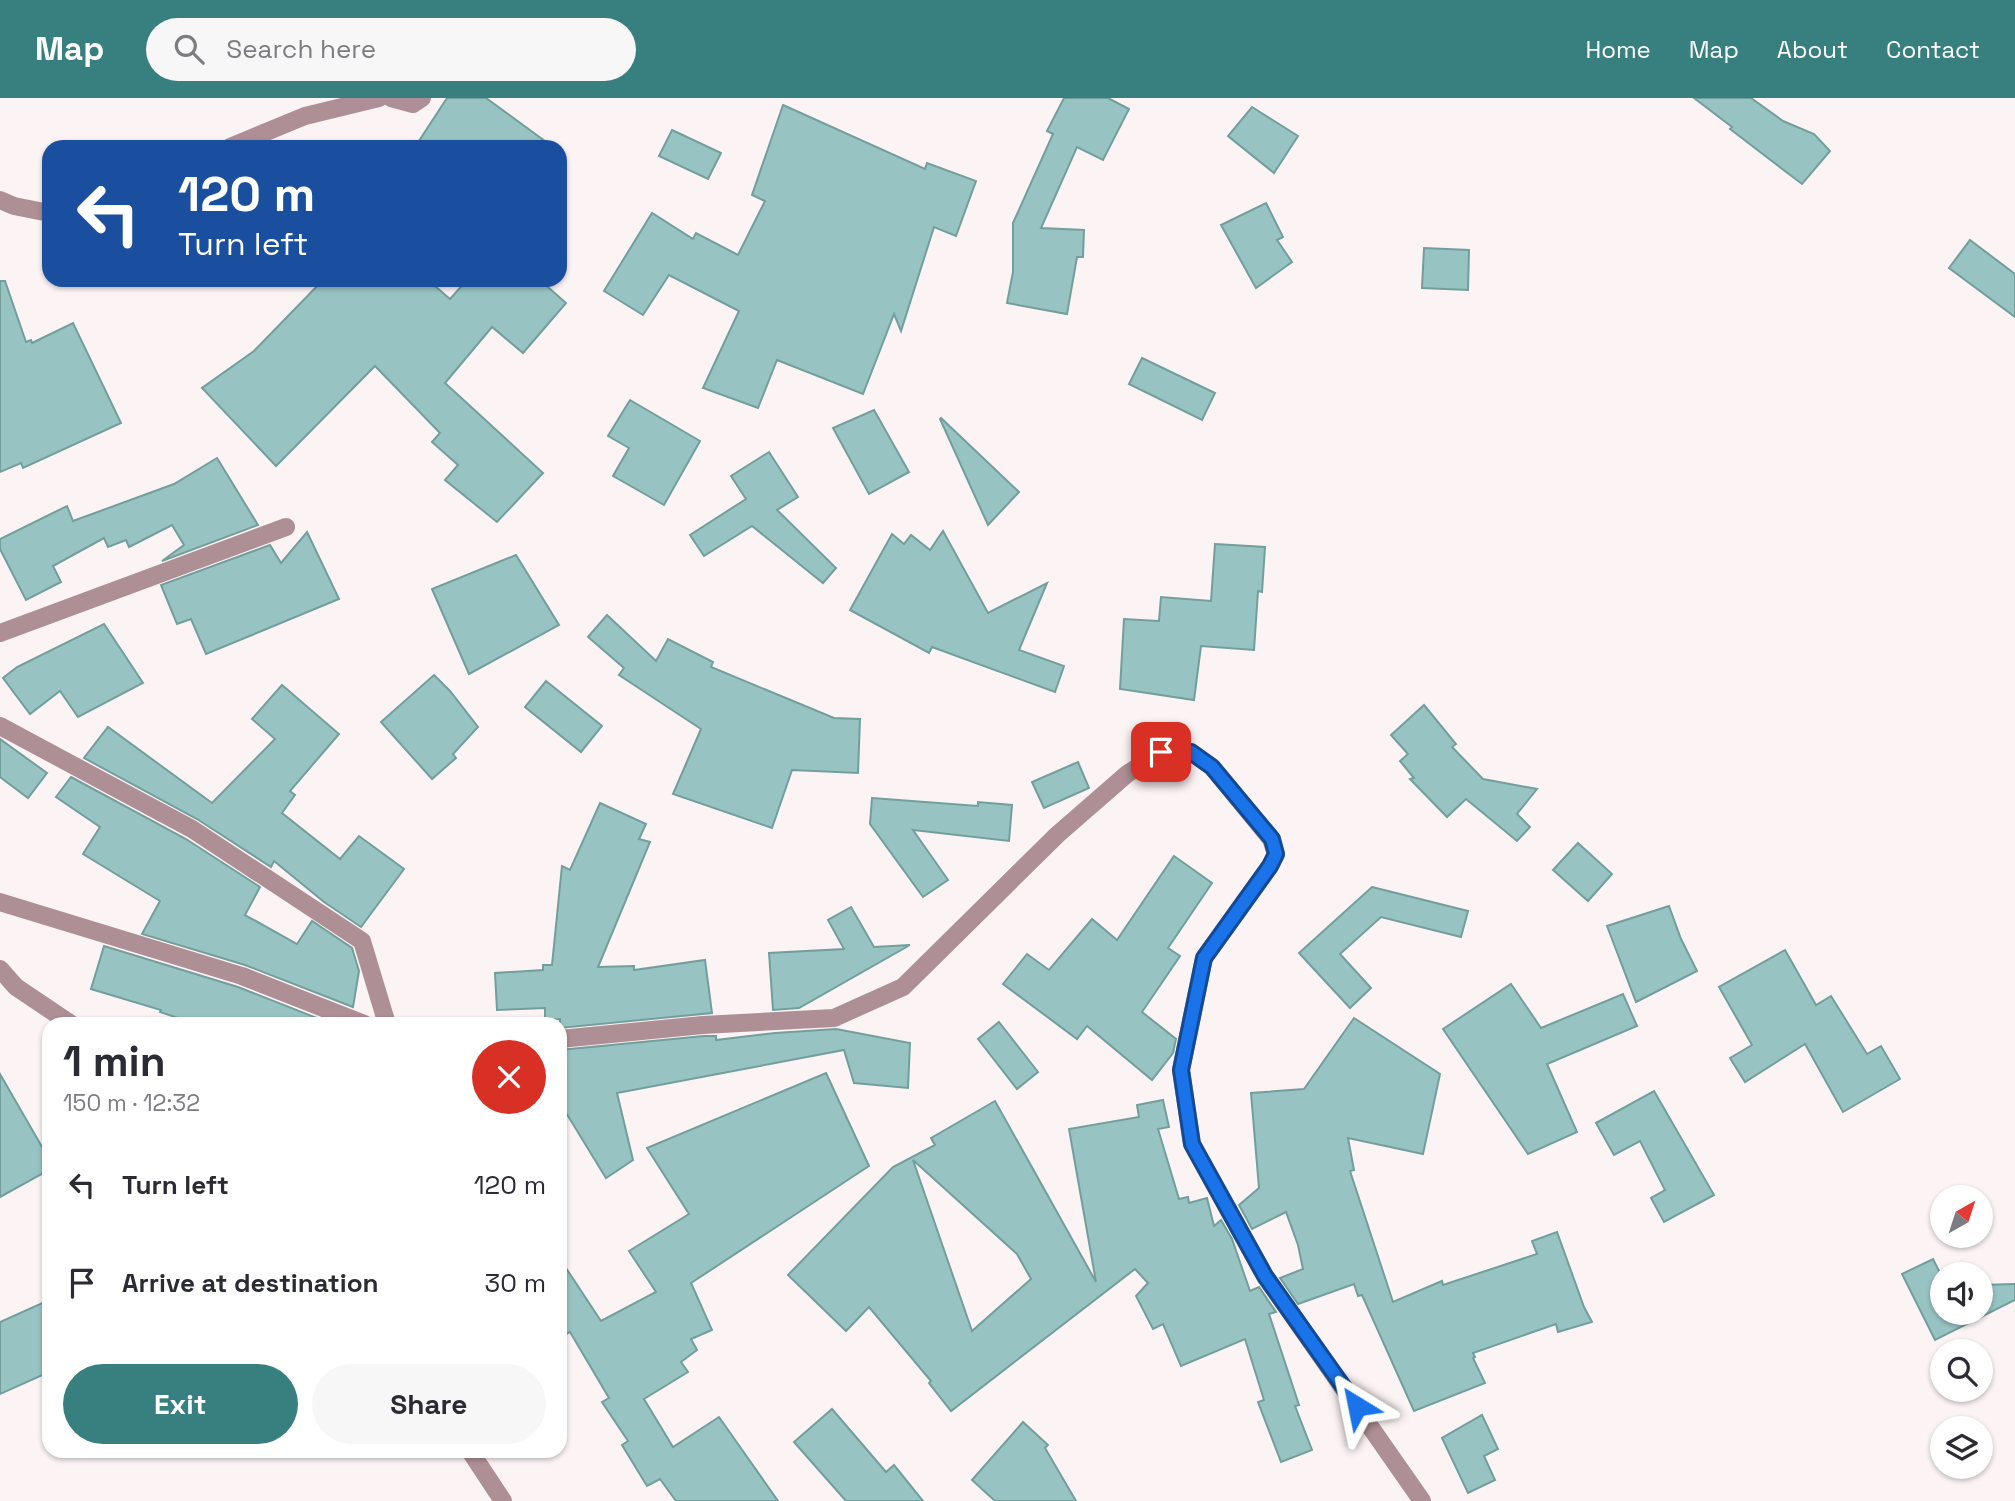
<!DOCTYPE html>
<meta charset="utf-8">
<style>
:root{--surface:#fff;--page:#f7f7f7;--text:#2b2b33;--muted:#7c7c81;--accent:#38807f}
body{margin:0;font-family:"Space Grotesk",sans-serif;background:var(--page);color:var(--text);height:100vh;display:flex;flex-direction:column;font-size:26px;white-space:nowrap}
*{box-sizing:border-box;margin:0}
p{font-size:23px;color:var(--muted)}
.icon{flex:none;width:38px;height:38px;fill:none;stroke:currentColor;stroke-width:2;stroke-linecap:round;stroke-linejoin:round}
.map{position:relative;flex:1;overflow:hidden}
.side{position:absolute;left:42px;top:919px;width:525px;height:441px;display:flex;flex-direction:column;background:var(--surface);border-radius:21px;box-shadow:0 2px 5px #0004}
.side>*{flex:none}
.guide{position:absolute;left:42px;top:42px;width:525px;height:147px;border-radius:21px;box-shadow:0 2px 5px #0004;background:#1a4fa0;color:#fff;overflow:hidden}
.needle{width:46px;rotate:39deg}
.controls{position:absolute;left:1930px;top:1087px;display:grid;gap:14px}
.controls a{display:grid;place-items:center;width:63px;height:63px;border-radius:50%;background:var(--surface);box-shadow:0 2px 5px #0004;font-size:35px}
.pin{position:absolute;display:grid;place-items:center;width:60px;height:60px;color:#fff;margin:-30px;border-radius:14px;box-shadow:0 4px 10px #0006}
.me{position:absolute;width:77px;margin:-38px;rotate:325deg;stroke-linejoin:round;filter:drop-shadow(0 0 5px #0008)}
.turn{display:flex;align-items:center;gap:24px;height:147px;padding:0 21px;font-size:32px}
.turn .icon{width:91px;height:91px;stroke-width:2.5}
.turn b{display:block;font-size:49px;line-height:60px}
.round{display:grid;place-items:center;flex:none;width:74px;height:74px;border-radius:37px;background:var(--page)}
.summary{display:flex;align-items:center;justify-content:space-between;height:119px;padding:0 21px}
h1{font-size:42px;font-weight:700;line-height:52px}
.button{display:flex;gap:14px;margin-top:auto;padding:14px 21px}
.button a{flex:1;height:80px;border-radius:42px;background:var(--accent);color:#fff;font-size:28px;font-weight:700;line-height:80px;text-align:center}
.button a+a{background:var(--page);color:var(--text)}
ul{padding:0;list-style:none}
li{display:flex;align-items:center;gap:21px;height:98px;padding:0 21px}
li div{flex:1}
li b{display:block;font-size:26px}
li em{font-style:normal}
header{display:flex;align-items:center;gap:42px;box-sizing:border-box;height:98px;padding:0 35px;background:var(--accent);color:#fff}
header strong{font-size:33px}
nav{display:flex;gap:38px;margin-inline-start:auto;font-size:24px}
.search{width:490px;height:63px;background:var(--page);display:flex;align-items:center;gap:18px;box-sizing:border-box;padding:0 24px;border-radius:38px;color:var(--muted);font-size:26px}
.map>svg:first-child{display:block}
</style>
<header>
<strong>Map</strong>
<div class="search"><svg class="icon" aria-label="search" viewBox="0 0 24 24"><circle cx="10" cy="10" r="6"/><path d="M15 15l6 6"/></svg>Search here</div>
<nav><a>Home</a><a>Map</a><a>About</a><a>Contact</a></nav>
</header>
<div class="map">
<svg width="2015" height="1403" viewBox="0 0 2015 1403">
<rect width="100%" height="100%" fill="#fcf3f5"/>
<g fill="#97c4c2" stroke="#729e9c" stroke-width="2" fill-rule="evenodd">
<polygon points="447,0 486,0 553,49 415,49"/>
<polygon points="1064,0 1108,0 1129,11 1103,62 1077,49 1041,130 1084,132 1083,159 1077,159 1067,216 1007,205 1013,174 1013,125 1053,36 1047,33"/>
<polygon points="1694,0 1751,0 1783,23 1814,36 1830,53 1802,86 1730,31 1732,29"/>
<polygon points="783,7 925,71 927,65 976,83 956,138 934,129 901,233 894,216 863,296 777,262 758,310 703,290 739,213 669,177 643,217 604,193 652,115 693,141 696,135 738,157 765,103 752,97"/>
<polygon points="1252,9 1298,38 1274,75 1228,38"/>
<polygon points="672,32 721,55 708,81 659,58"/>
<polygon points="1266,105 1283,139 1277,142 1292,164 1256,190 1221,127"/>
<polygon points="1970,142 2015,176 2015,219 1949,170"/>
<polygon points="1424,150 1469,152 1468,192 1422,190"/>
<polygon points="323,182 428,182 450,201 467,182 540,182 566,205 523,255 492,229 445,285 543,375 497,424 445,382 458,367 432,344 440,335 375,268 276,368 202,290 254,253"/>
<polygon points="0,183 5,183 26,244 31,242 32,245 73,225 121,325 23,370 21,365 0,374"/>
<polygon points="1142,260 1215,295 1202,322 1129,286"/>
<polygon points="630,302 700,343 664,407 613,378 629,350 608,338"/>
<polygon points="874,312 909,374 869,396 833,330"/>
<polygon points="941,320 1019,394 988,427 940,321"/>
<polygon points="769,354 798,399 777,412 836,470 823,485 752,428 704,458 690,437 746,401 731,378"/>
<polygon points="217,360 258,427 162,463 184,447 172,427 129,449 126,442 108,449 104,440 53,468 61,484 26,502 0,451 0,441 67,408 73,423 174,386"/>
<polygon points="943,433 988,515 1047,485 1019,552 1064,568 1055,594 932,549 929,555 850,512 892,436 904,446 911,437 930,452"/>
<polygon points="307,434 339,501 206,556 191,521 177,526 161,487 270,447 281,465"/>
<polygon points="1215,446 1265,449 1262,494 1258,493 1254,552 1201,548 1194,602 1120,591 1124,521 1159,523 1161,499 1211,503"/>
<polygon points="516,457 559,527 469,576 432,491"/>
<polygon points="607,517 656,563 668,541 713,564 711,569 834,620 860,621 858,675 792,672 772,730 673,696 701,631 619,577 624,570 588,539"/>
<polygon points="104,526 143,585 78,619 60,593 30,616 3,580 17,569"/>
<polygon points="434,577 450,593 478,629 453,656 456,660 432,681 381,624"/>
<polygon points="546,583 602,628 581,654 525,609"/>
<polygon points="282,587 339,636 290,693 295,697 282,715 340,761 359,738 404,771 361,829 324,804 274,763 271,769 197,721 84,660 108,629 212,705 275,641 252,621"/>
<polygon points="1424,607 1456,646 1452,649 1483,681 1537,691 1517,716 1530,729 1517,743 1466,701 1447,719 1410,681 1414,680 1400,663 1408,656 1391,637"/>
<polygon points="0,641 47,675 28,700 0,679"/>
<polygon points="1078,664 1089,690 1044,710 1032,684"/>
<polygon points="71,679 186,741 260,789 245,817 297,846 312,823 352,850 359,873 353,909 245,867 142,836 160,803 83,756 100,729 56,699"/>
<polygon points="872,700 978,708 978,704 1012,707 1009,743 913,732 948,782 923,799 870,726"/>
<polygon points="600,705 646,726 639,741 650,744 598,869 634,868 634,872 705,862 712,915 560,930 560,921 545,922 545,910 497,912 495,875 543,872 543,867 552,867 562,768 570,772"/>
<polygon points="1578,745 1612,776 1588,803 1553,772"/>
<polygon points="1174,758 1212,785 1168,850 1180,858 1142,914 1176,941 1173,955 1152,982 1087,928 1077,941 1003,886 1027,856 1049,872 1092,821 1117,842"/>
<polygon points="1372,789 1468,813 1461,839 1381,819 1340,856 1371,890 1350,910 1299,855"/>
<polygon points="1669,808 1681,841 1697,873 1636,904 1607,828"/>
<polygon points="851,809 874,849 910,847 799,910 773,912 769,855 844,851 828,822"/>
<polygon points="104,848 238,889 332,926 196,926 160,914 161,912 91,891"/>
<polygon points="1785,852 1816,907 1831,898 1867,956 1881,948 1900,981 1843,1014 1805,946 1745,984 1730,960 1752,947 1719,889"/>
<polygon points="1511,886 1541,930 1623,896 1637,928 1547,966 1577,1034 1528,1056 1443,931"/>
<polygon points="1354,920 1440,976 1423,1056 1348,1040 1354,1072 1350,1073 1393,1204 1442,1183 1443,1187 1537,1156 1532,1143 1557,1134 1584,1209 1592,1224 1558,1234 1556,1226 1473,1255 1475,1259 1473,1260 1485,1285 1414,1313 1362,1197 1358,1198 1354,1186 1298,1206 1280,1180 1303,1171 1298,1147 1286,1114 1252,1131 1239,1107 1259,1090 1251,995 1304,991"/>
<polygon points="999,924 1038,974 1017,991 978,941"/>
<polygon points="836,931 910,945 908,990 854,985 844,952 617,995 633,1062 606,1080 560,1005 560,952 704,938 716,938 716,942 775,935"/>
<polygon points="826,975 869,1068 691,1185 712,1232 691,1241 697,1252 681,1264 688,1274 644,1301 673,1349 719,1319 778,1403 676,1403 660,1381 647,1388 622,1347 628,1343 602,1304 609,1300 570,1234 560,1240 560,1161 601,1223 656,1194 629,1153 689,1116 647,1050"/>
<polygon points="0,976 49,1061 49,1072 0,1099"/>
<polygon points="1654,993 1714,1097 1664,1124 1651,1100 1665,1092 1640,1043 1614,1057 1596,1025"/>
<path d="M1163 1002 1169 1029 1158 1031 1179 1101 1188 1099 1189 1105 1207 1100 1214 1128 1221 1122 1232 1141 1250 1193 1259 1189 1276 1214 1269 1216 1299 1307 1295 1308 1312 1352 1281 1364 1258 1304 1264 1302 1245 1241 1181 1268 1163 1226 1153 1231 1136 1198 1148 1185 1135 1171 951 1313 929 1285 931 1283 869 1209 846 1233 788 1177 893 1069 935 1047 931 1040 995 1003 1096 1184 1069 1031 1139 1019 1137 1007ZM913 1062 1017 1156 1031 1181 972 1233Z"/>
<polygon points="1933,1161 1942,1179 1942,1214 1981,1214 1981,1187 2015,1186 2015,1202 1935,1242 1902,1176"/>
<polygon points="49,1202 49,1274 0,1296 0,1224"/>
<polygon points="832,1311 886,1374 894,1367 923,1403 846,1403 794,1344"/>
<polygon points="1482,1317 1498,1351 1484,1358 1495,1382 1468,1395 1442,1340"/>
<polygon points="1023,1324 1048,1347 1045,1350 1076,1403 995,1403 972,1382"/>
</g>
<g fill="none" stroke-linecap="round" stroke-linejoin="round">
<g stroke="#ae8f95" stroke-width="18">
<polyline points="391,0 413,6 422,0"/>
<polyline points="230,49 305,18 379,0"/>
<polyline points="0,102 14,108 49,115"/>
<polyline points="0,535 286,429"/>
<polyline points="0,628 192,731 362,843 387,926"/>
<polyline points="0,804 242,878 364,926"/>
<polyline points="0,871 16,889 71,926"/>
<polyline points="560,941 703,927 834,920 903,889 1057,737 1127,676 1161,654 1191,654 1212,669 1271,741 1276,756 1270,768 1204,860 1181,972 1192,1046 1265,1178 1422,1403"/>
<polyline points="470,1353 503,1403"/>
</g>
</g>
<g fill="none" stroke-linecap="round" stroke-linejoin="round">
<g stroke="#114b97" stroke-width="18">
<polyline id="route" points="1161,654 1191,654 1212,669 1272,741 1276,756 1270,768 1204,860 1181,972 1192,1046 1265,1178 1357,1308"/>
</g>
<use href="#route" stroke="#1a73e8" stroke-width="12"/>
</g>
</svg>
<div class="controls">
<a><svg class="needle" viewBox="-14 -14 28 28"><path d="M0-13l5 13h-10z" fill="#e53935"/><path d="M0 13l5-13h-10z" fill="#7c7c81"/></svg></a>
<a><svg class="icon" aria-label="sound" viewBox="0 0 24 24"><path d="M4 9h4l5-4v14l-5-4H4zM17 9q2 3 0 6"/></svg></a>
<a><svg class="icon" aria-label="search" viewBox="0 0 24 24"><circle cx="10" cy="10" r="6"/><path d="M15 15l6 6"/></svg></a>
<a><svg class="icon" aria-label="layers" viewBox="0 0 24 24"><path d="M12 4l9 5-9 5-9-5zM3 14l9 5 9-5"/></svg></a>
</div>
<div class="pin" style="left:1161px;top:654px;background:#d93025"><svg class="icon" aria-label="arrive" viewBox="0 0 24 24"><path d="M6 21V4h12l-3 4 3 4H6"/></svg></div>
<svg class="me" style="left:1357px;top:1308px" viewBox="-20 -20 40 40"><path d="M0-17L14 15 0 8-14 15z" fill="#1a73e8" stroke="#fff" stroke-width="4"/></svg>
<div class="guide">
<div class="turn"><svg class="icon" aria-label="left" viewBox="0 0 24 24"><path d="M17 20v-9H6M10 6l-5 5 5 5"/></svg><div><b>120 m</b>Turn left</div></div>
</div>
<section class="side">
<div class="summary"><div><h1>1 min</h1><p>150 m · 12:32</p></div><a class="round" style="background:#d93025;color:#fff"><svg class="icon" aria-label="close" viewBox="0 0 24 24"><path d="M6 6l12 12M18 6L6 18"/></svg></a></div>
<ul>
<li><svg class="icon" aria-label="left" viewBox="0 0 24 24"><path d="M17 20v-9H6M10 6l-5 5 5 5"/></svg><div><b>Turn left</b></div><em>120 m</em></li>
<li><svg class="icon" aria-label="arrive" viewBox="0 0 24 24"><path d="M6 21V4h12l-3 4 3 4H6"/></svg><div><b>Arrive at destination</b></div><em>30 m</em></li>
</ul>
<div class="button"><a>Exit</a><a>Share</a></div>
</section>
</div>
